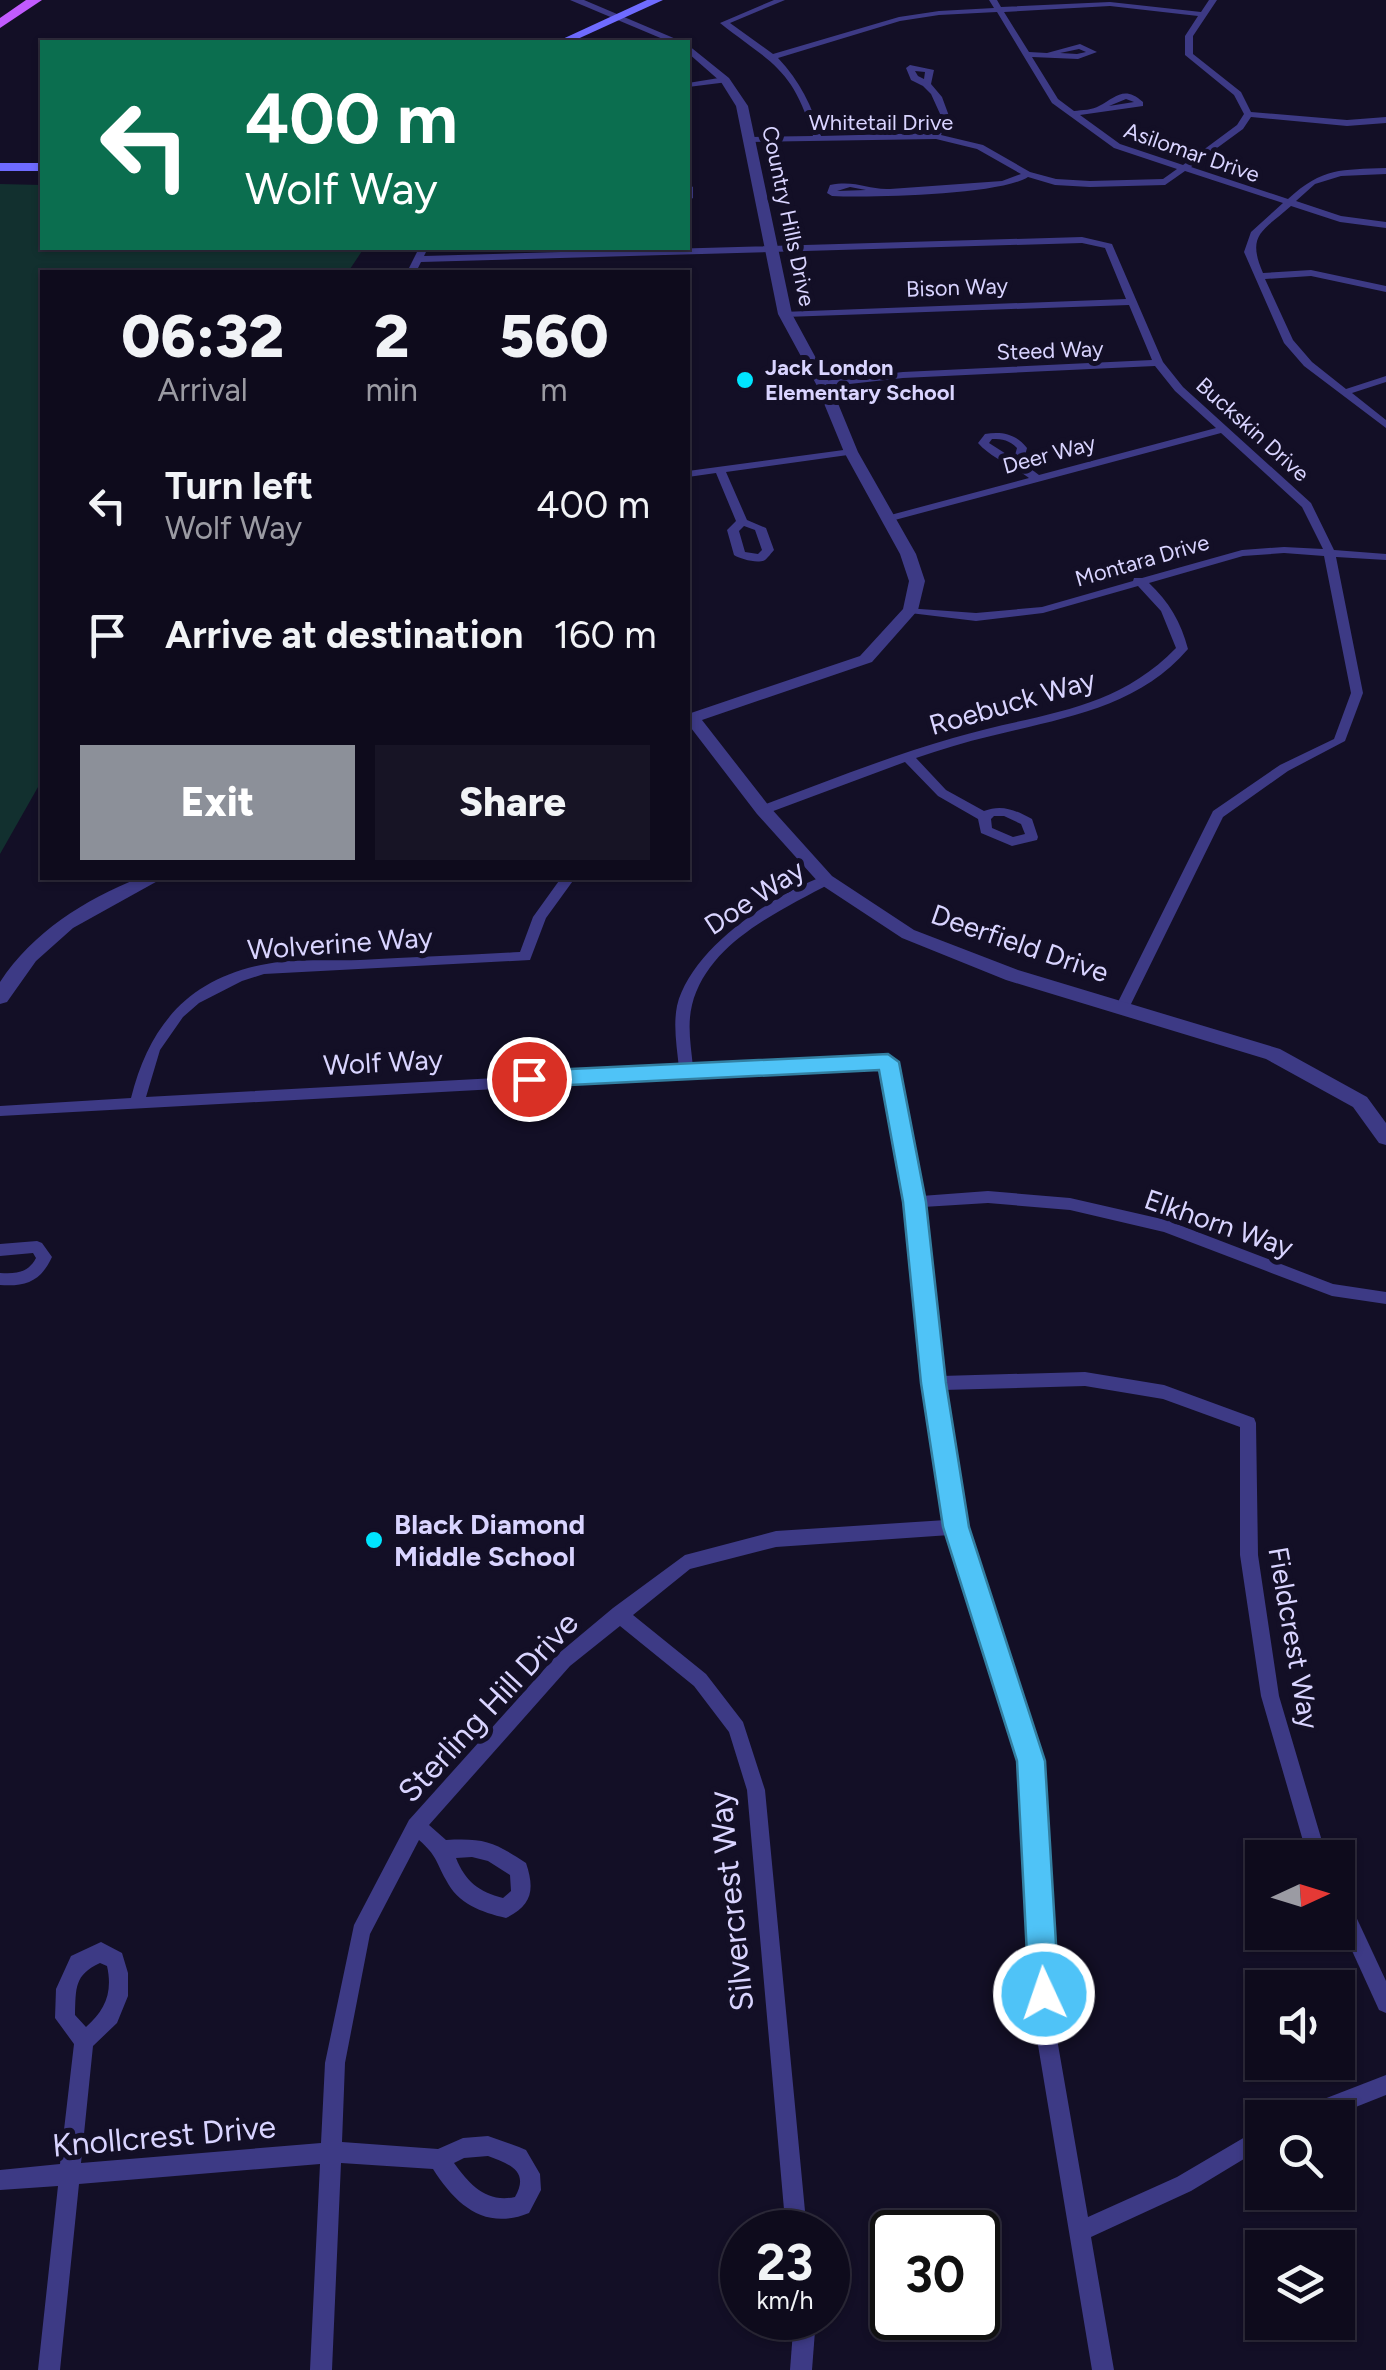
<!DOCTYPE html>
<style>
:root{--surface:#0e0b1c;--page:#171425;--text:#f1f3f6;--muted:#9b9ba3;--line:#2e2b3b;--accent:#8c9099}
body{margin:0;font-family:Figtree,sans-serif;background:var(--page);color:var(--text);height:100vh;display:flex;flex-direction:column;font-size:38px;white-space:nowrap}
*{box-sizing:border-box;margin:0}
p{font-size:32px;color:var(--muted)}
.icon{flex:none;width:55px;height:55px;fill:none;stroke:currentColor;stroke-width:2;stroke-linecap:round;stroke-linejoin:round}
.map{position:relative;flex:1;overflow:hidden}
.panel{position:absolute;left:40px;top:270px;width:650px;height:610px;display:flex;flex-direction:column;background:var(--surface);border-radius:0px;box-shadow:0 2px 8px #0004,0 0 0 2px var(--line)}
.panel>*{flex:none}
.guide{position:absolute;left:40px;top:40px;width:650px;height:210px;border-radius:0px;box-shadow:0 2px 8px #0004,0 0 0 2px var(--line);background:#0b6e4f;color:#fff;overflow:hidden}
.needle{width:65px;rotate:86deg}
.tools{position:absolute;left:1245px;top:1840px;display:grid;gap:20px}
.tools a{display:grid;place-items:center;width:110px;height:110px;border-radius:0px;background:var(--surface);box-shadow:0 2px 8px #0004,0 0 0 2px var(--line);font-size:50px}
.speed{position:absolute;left:720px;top:2210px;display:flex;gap:20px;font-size:50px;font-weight:700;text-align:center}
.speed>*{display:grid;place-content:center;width:130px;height:130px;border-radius:50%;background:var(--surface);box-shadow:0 2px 8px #0004,0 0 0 2px var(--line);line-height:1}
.speed small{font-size:25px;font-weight:400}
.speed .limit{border:5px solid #111;border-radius:15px;background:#fff;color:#111}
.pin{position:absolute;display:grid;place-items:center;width:85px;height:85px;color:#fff;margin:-42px;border:5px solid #fff;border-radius:50%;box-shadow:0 2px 10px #0007}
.me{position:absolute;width:110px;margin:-55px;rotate:357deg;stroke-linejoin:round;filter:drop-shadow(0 0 8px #0008)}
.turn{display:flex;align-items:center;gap:35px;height:210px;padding:0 40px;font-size:45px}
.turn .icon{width:130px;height:130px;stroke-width:2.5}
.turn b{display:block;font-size:70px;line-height:85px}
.eta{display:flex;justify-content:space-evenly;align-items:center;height:170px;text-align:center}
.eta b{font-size:60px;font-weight:800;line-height:70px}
.button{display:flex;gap:20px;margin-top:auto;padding:20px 40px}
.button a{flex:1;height:115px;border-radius:0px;background:var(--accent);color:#fff;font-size:40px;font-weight:800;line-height:115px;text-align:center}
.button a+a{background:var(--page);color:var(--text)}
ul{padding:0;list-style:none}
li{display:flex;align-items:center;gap:30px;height:130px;padding:0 40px}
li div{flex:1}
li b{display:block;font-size:38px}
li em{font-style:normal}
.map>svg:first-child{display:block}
</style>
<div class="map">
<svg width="1386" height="2370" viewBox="0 0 1386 2370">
<rect width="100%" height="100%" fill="#130f26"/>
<polygon fill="#12302f" points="0,184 42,185 42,248 364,248 348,272 42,272 42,780 0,854"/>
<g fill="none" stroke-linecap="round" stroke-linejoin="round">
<g fill="#3d3a85" fill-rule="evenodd">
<path d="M774 0H785L730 23 773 54 899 17 939 11 994 8 989 0H997L1001 7 1110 2 1201 12 1209 0H1217L1193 36V54L1241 92 1251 112 1347 120 1386 117V123L1347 126 1251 117 1243 129 1191 167 1288 199C1323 167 1341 170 1386 168V174L1341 176 1315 184 1296 201 1341 216 1386 222V228L1340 222 1291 206C1263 231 1246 234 1263 273L1311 270 1386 286V292L1311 276 1265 279 1293 340 1312 362 1346 389 1386 376V382L1352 393 1386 420V428L1304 366 1284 343 1244 252 1251 232 1283 203 1185 171 1165 185 1090 187 1055 185 1028 177C1000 195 869 198 832 196L827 193 830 185C857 180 867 190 890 189L1002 181 1021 174 977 149 936 139 749 142V138L752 137 813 136C792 67 772 64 720 23ZM1110 6 1198 16 1185 36V55L1234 95 1244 114 1237 125 1183 165 1120 144 1080 115 1143 106V102C1124 85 1116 97 1099 106 1093 110 1082 110 1074 111L1058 99 1032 57 1078 59 1097 52 1080 44 1047 53 1029 52 1004 12ZM997 12 1052 103 1114 148 1177 169 1163 179 1090 181 1056 179 1030 172 983 145 941 135 949 116 942 97 931 84 934 70 910 65 906 68 911 80 923 86 931 94 941 116 933 133 821 136C812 106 800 81 778 58L900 21 939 15ZM1079 49 1086 52 1077 54 1060 53ZM915 71 925 72 924 79 918 76ZM1126 99 1134 102 1109 106ZM850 187 866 190 837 191Z"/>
<polygon points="725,77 729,80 728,82 688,87 688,83"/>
<polygon points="688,184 693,187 693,198 688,201"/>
<path d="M1082 237 1112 244 1163 362 1183 387 1311 503 1334 550 1386 554V560L1336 557 1363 693 1345 741 1288 771 1223 817 1130 1006 1123 1011 1116 1006 1213 811 1280 765 1334 739 1351 693 1324 556 1284 553 1243 556 1149 583C1169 602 1181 622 1188 649 1138 708 1062 718 991 736 965 742 940 750 916 758L946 790 984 811C1002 804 1015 810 1032 819L1038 837 1037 840 1012 846 981 833 978 819 938 796 905 762 768 813H758L757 810 758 807C823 783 887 757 953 738 1035 713 1112 714 1176 648L1161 611 1138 586 1043 613 976 621 910 613 906 612V608L976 613 1042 607 1133 581 1134 578H1142L1242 550 1284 547 1323 549 1302 507 1221 433 891 521H883V517L1029 478C1013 465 992 459 978 443L985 434C1002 431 1016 434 1027 448L1023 463 1039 475 1216 428 1175 391 1155 366 903 378 823 387 818 384 823 381 903 372 1152 360 1129 305 785 317 782 316V312L1126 299 1105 248 1082 243 421 262 416 272H407L419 248H428L424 256ZM992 439C1003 439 1009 440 1017 448L1014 459 989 443ZM994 816H1004L1021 824 1025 834 1013 837 992 828 991 819Z"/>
<path d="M851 449 856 452 855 454 726 472 747 520 766 528 774 550C773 551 766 560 765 560 758 564 740 559 734 555L727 530 736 521 716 473 688 477V471ZM744 526 755 530 762 550 758 554 745 552 739 531Z"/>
<path d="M826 875 831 877 833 880 831 883C780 911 708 942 692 1005 687 1025 691 1047 693 1067L893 1058 921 1196 988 1191 1070 1198 1166 1220 1333 1284 1386 1292V1304L1332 1296 1164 1232 1070 1210 988 1203 923 1207 941 1376 1085 1372 1164 1385 1254 1418 1256 1423 1258 1555 1279 1696 1327 1858H1308L1261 1696 1240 1555V1427L1163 1399 1085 1386 943 1390 965 1527 1040 1761 1056 2033 1088 2217 1177 2177 1262 2127V2148L1191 2191 1091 2237 1114 2370H1092L1036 2033 1022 1761 950 1535 776 1547 690 1569 633 1615 706 1674 743 1722 765 1790 807 2232H786L747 1790 729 1732 694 1686 620 1626 570 1666 429 1825 446 1840C485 1838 494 1842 526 1863 535 1890 532 1905 506 1918 481 1912 458 1904 446 1880 435 1860 437 1856 419 1840L370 1934 345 2063 342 2142 438 2149 463 2138 488 2136 519 2147 526 2150 540 2174 541 2190 529 2213C485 2231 456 2205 433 2169L341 2163 332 2370H310L320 2164 79 2184 60 2370H38L58 2186 0 2190V2170L60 2164 74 2044 55 2018 56 1989 71 1956 101 1942 122 1953 128 1973V1996L117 2023 93 2046 81 2163 321 2143 325 2063 354 1925 409 1820 558 1654 613 1608 685 1555 776 1531 946 1520 926 1383 907 1202 882 1068 0 1116V1106L131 1098C149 1027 186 981 261 965 290 958 329 961 360 960 413 957 467 955 520 952L533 917 561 878H575L546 918 530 960 264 974 242 981 199 1003 183 1017 160 1050 146 1097 679 1068C677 1048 673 1026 677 1006 691 948 773 895 826 875ZM472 1857 488 1861 510 1875 511 1891 503 1898C479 1892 465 1881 456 1858ZM100 1963 107 1966C113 1993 105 2010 86 2027L75 2015C76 1988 74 1975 100 1963ZM488 2156C509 2164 530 2171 515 2197 486 2203 470 2185 454 2163L464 2158Z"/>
<path d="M37 1241 42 1243 52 1257C41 1281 26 1287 0 1285V1273C16 1274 28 1273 36 1258L33 1253 0 1256V1244Z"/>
<polygon points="1338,1890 1345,1893 1386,1981 1386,2013 1379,2010 1338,1920"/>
<polygon points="1386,2075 1386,2095 1328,2118 1290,2118 1293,2111"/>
<polygon points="794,2318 816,2318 812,2370 790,2370"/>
</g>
<g fill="#3d3a85" fill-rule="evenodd">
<polygon points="570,0 584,0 683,42 670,42"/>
<polygon points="688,45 729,78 748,106 792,314 830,384 858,452 916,554 925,581 918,610 872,662 702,720 769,806 832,876 914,930 1018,970 1280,1049 1367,1097 1386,1123 1386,1145 1379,1143 1353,1107 1266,1059 1006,980 902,938 820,884 757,814 688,724 688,714 860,656 903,609 909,581 900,554 844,452 816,384 778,314 736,106 721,82 688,53"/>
<path d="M139 878H163L73 928 36 961 7 1002 0 1004V982C33 932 84 900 139 878Z"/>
</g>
<g fill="#6f6bff" fill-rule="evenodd">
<polygon points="647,0 663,0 571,42 556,42"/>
<rect x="0" y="163" width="42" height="8"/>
</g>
<polygon fill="#c25bff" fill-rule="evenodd" points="26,0 42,0 0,28 0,18"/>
</g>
<polygon fill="#4fc3f7" stroke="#337fa1" stroke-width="2.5" points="888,1054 899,1062 926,1202 946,1383 969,1527 1045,1761 1059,1994 1054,2005 1044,2009 1033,2005 1029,1994 1017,1761 943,1527 921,1383 903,1202 879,1070 529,1087 518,1079 529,1071"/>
<g fill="#00e5ff" stroke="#130f26" stroke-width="4">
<circle cx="745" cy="380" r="10"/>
<circle cx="374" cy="1540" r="10"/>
</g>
<g text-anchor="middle" stroke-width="10" stroke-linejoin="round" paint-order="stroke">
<g font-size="22" fill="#d9d4ff" stroke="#130f26">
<text x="881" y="130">Whitetail Drive</text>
<text transform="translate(1192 152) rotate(19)" y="8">Asilomar Drive</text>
<text transform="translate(789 216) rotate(78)" y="8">Country Hills Drive</text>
<text transform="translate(957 287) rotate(-2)" y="8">Bison Way</text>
<text transform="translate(1050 350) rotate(-2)" y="8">Steed Way</text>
<text transform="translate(1253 429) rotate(42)" y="8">Buckskin Drive</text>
<text transform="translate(1049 454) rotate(-15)" y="8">Deer Way</text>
<text transform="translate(1142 560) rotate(-16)" y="8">Montara Drive</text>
</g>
<g font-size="22" font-weight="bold" fill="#d9d4ff" stroke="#130f26" text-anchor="start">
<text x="765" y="375">Jack London<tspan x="765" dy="25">Elementary School</tspan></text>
</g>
<g font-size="28" fill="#d9d4ff" stroke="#130f26">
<text transform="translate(1012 702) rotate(-16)" y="10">Roebuck Way</text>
<text transform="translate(754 897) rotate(-33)" y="10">Doe Way</text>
<text transform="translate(340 943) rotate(-4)" y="10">Wolverine Way</text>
<text transform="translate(1020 943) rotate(19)" y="10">Deerfield Drive</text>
<text transform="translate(383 1062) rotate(-3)" y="10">Wolf Way</text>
<text transform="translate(1219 1223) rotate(19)" y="10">Elkhorn Way</text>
<text transform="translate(1294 1638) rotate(80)" y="10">Fieldcrest Way</text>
</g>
<g font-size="28" font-weight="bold" fill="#d9d4ff" stroke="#130f26" text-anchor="start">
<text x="394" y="1534">Black Diamond<tspan x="394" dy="32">Middle School</tspan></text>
</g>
<g font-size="32" fill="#d9d4ff" stroke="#130f26">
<text transform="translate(488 1707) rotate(-47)" y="11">Sterling Hill Drive</text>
<text transform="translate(731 1901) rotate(-96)" y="11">Silvercrest Way</text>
<text transform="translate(164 2136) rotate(-5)" y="11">Knollcrest Drive</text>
</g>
</g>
</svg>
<div class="tools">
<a><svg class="needle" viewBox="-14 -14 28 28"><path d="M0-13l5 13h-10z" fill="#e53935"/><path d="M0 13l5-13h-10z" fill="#9b9ba3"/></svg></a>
<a><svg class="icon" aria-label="sound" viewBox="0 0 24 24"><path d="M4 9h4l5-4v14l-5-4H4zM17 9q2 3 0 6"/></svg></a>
<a><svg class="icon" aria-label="search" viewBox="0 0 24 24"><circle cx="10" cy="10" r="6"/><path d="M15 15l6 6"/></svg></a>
<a><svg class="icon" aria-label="layers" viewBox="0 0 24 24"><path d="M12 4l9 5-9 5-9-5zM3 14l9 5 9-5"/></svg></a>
</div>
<div class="speed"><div>23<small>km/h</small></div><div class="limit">30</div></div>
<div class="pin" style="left:529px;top:1079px;background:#d93025"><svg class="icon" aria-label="arrive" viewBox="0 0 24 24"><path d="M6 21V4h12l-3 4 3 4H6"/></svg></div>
<svg class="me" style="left:1044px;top:1994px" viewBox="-20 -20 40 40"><circle r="17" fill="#4fc3f7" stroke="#fff" stroke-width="3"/><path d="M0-11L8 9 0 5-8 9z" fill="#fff"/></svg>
<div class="guide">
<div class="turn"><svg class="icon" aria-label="left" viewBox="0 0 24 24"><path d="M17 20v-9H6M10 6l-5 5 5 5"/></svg><div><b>400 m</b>Wolf Way</div></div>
</div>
<section class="panel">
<div class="eta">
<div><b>06:32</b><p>Arrival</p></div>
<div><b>2</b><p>min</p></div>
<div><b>560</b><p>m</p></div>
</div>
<ul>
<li><svg class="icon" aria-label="left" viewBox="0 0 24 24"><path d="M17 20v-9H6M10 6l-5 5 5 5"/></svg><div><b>Turn left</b><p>Wolf Way</p></div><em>400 m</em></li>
<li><svg class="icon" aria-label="arrive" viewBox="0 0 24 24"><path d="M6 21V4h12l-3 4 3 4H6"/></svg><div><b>Arrive at destination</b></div><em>160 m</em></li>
</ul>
<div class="button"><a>Exit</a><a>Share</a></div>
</section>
</div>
